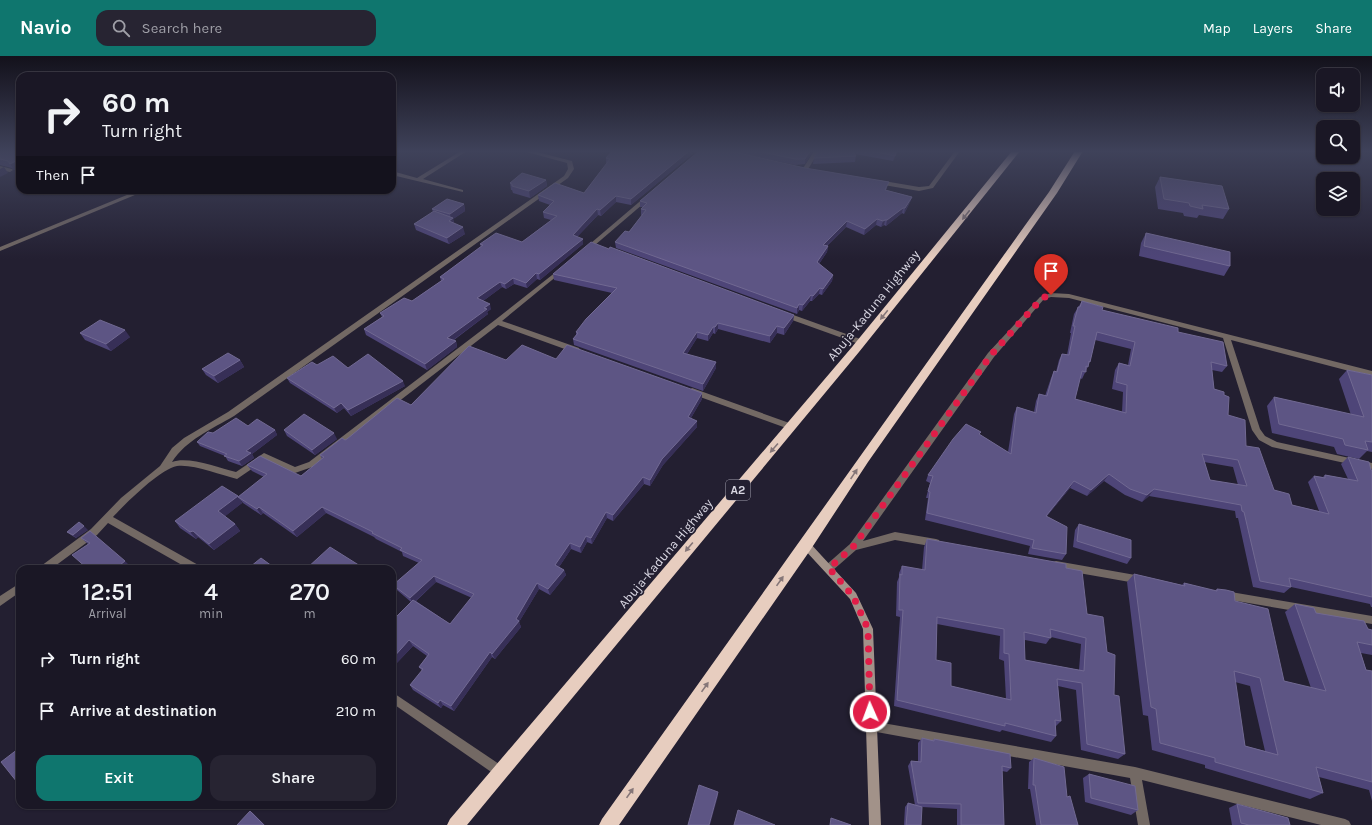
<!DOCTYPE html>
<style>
:root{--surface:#1a1725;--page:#272432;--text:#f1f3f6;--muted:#9f9fa7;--line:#383642;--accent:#0f766e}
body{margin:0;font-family:Karla,sans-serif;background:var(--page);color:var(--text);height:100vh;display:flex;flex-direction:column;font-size:15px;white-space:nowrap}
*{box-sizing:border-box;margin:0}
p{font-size:13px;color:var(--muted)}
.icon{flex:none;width:22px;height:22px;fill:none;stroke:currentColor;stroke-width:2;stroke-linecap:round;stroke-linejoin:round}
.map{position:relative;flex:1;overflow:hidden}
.details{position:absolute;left:16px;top:509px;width:380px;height:244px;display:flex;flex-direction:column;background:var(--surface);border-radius:12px;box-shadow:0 1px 3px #0004,0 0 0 1px var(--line)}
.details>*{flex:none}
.guide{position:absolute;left:16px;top:16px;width:380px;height:122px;border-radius:12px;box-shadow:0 1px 3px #0004,0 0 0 1px var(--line);background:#1a1725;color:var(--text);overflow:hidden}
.controls{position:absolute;left:1316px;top:12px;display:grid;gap:8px}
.controls a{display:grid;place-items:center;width:44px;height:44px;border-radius:8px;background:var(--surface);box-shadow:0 1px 3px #0004,0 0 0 1px var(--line);font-size:20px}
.pin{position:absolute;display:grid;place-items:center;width:34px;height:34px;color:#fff;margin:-41px -17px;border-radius:50% 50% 50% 0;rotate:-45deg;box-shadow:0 0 4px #0007}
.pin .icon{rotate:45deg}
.me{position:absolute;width:44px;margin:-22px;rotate:358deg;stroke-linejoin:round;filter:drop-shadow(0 0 3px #0008)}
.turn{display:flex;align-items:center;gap:14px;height:84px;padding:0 20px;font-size:18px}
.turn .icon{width:52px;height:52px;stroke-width:2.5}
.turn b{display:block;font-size:28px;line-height:34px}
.then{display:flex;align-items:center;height:38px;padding:0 20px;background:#0003;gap:8px;font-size:15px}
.eta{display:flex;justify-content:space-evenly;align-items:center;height:68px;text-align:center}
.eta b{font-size:24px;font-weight:600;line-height:28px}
.button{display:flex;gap:8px;margin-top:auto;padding:8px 20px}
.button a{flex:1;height:46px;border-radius:12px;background:var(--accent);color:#fff;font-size:16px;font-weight:600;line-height:46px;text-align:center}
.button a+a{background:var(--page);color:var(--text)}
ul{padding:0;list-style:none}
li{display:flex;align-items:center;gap:12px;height:52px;padding:0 20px}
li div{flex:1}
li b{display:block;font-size:15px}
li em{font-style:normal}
header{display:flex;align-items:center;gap:24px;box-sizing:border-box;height:56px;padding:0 20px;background:var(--accent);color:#fff}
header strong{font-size:19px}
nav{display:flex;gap:22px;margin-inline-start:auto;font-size:14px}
.search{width:280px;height:36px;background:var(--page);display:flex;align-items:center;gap:10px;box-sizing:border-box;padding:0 14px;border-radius:12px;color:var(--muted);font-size:15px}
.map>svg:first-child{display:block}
</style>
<header>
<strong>Navio</strong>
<div class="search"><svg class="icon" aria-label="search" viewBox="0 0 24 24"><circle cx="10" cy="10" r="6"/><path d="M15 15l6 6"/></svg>Search here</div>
<nav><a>Map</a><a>Layers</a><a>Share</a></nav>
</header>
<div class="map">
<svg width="1372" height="769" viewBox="0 0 1372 769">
<rect width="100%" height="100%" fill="#231f31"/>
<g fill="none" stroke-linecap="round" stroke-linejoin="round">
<g fill="#736964" fill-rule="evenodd">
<polygon points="461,95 467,95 423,123 463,134 463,136 392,119 392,115 417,122"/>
<path d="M523 95H533L572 105 574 113 568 122 234 360C212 373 186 384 172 406 189 400 218 412 236 416L264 397 295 411 309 406 495 264 561 212 563 213V215L502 265 579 292 580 294 579 296H573L498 269 315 410 295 417 265 404 237 423C220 419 194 408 177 410 160 413 125 448 113 461L200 510 202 513H189L108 467 97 479 51 513H39L41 510 91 473 121 442 160 410 172 392 184 382 228 356 564 120 568 113 567 107Z"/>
<polygon points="814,95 819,95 807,115 803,115 802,114"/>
<polygon points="955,95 960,95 933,132 919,135 878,128 875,126 878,124 919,131 929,130"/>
<polygon points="0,110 12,113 13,114 10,116 0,114"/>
<polygon points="139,134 147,134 0,195 0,191"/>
<polygon points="645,141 650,142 588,195 584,195 584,193"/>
<polygon points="1051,237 1069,238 1372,315 1372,321 1231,284 1260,373 1265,380 1277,386 1372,407 1372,413 1272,391 1259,384 1252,374 1223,282 1069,242 1051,241 1044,243 994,301 863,485 895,476 936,483 939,484 940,487 939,490 936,491 895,484 856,494 832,515 829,516 826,515 824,512 826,509 850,488 988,297 1040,241"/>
<polygon points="781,256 785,256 863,284 865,286 861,288 859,288 781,260"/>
<polygon points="692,332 795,369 796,371 792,374 789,373 689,337 688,335"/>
<polygon points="1056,505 1141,520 1144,521 1146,524 1144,527 1141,528 1056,513 1053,512 1051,509 1053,506"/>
<polygon points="20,527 20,536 0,550 0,540"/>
<polygon points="1225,535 1372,560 1372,568 1225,543 1222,542 1220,539 1222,536"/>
<polygon points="392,636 505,712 507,716 505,720 501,722 497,720 392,647"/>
<polygon points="871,665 1135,711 1345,763 1349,765 1351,769 1321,769 1142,724 1150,769 1138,769 1130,722 871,675 867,674 866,670 867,666"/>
</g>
<polygon fill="#a29289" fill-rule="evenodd" points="806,485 809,486 856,537 873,573 881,769 869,769 863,573 850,543 803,492 801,489 803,486"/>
<g fill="#e7cdbf" fill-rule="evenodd">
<polygon points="1012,95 1020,95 859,296 467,769 447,769 450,763 852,291"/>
<path d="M1075 95H1083L1057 137 868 406 811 493 619 769H599L602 763C751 554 899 345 1049 136Z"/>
</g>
</g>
<g fill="#4e4578" fill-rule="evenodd">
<polygon points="0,95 20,95 20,111 14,114 12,112 0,109"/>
<polygon points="612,95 696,95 631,149 616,146 601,160 598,159 577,181 583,183 583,188 540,224 537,223 527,232 514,228 506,233 502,231 483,245 491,253 487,256 488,258 454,284 456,285 457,291 427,314 366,279 364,273 382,261 380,257 412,245 441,225 440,221 481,191 480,188 522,186 551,164 544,162 543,156 550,149 539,145 538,139 584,137 606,108 606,102"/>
<polygon points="730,95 813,95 805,108 795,109"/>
<polygon points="818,95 898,95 893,105 855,98 856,100 855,106 813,108 814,102"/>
<polygon points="1160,121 1229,153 1223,163 1199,159 1197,162 1184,160 1183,157 1158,153 1155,131"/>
<polygon points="546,124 547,130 530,142 513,137 512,134 511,134 510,127"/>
<polygon points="887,132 886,134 912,141 910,146 904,158 902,157 886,170 884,169 881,171 876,169 864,179 846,171 827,190 828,190 827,196 819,208 833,219 832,225 822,239 819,238 812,245 810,245 802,255 799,254 797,258 616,192 615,186 629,176 642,159 641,159 641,153 643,151 640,151 640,145"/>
<polygon points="464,148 465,155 453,163 454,167 465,178 449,188 416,174 414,168 433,156 432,153"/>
<polygon points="1146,177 1230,210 1224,220 1139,200 1141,187"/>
<polygon points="609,193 794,259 793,265 784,279 777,277 770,287 718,273 715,278 713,277 708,285 697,282 687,298 716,312 703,335 574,289 573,283 576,279 576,276 612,237 554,224 553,218"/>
<path d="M1082 245 1102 254 1178 276 1227 310 1222 316 1212 314 1214 333 1224 339 1228 359 1246 390 1274 434 1292 449 1319 455 1308 426 1314 420 1323 421 1325 419 1348 423 1341 408 1348 401 1372 414V551H1371L1370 548 1291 531 1284 537 1253 531 1238 462H1236L1235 455 1149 440 1142 446 1125 439 1104 425 1087 440 1070 432 1047 460 1066 498 1062 504 1028 498 1030 490 925 464 928 442H926L930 427 926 425 928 419 980 379 1008 396 1014 358 1017 351 1034 356 1036 345 1039 338 1045 340 1051 322 1054 315 1056 316 1059 304 1062 298 1067 299 1071 277H1070L1074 258ZM1095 284 1131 293 1128 309 1119 307 1115 314 1112 333 1123 336 1122 356 1075 343 1080 322 1082 323 1090 306ZM1204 406 1233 411 1238 429 1210 424Z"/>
<polygon points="80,277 130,281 111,295 85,284"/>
<path d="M556 303 702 343 691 362 697 371 663 409 650 430 644 428 613 465 607 462 592 488 587 486 581 497 571 493 559 511 564 514 566 519 550 539 539 533 519 566 521 571 495 603 492 601 454 655 443 649 441 652 413 634 410 629 422 615 419 611 427 600 413 590 392 612V565L411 546 397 534 393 529 419 507 403 500 402 496 376 483 374 481 326 457 297 481 263 457 261 459 243 447 238 441 264 421 252 415 247 409 301 420 322 403 320 399 345 384 411 349 506 304ZM436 526 472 542 450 568 416 545Z"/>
<polygon points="240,304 244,311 218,327 206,319 202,313"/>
<polygon points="317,309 348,312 405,330 351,360 344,352 337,357 290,327 287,322"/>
<polygon points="1347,314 1372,319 1372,396 1367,395 1359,403 1337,398 1334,391 1272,377 1267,350 1274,341 1351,359 1339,323"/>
<polygon points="248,370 275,374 277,379 252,398 254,402 242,410 228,405 225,400 200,390 197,386 213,377"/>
<polygon points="284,374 337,383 315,399 287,380"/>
<polygon points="238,440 242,447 225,460 235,468 240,475 214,494 198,481 196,483 180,472 175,465"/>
<polygon points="1079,468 1131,502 1127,508 1073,491 1075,474"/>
<polygon points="88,474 76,482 71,479 67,476"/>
<polygon points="81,482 131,511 129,513 88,513 88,488"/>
<path d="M927 483 1066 512 1087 558 1107 596 1114 639 1125 698 1118 703 1081 694 1076 634 1058 630 1061 665 1056 670V680L1051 686 1002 674 1000 676 894 650 900 561 896 560 897 526 899 521V517L902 510 922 514 924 491ZM937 568 1000 580 999 603 1004 605 1006 643 951 630 936 604ZM1051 581 1081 588 1079 614 1025 604V584L1046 588Z"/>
<path d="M1134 518 1182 529 1184 527 1215 535 1217 533 1235 545 1284 625 1311 632 1285 556 1295 548 1316 557 1372 574V599L1361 597 1366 614 1372 615V745L1369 734 1319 721 1323 737 1310 743 1205 712V709L1152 694 1148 660 1143 659 1127 526ZM1235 626 1250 630 1265 695 1245 690Z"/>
<polygon points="922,682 932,685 934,683 1011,712 1007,716 1002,715 1004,769 957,769 957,753 922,751 921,769 904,769 905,751 908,747 915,749 908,710 911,705 918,705 918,687"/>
<polygon points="1034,702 1067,741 1078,769 1036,769 1030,733 1028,733 1029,706"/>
<polygon points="1089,718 1138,754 1131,759 1085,746 1083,722"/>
<polygon points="1237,748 1290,769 1232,769 1229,752"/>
</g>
<g fill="#372f57">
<polygon points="689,95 696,95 631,149 631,143"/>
<polygon points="810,95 813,95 805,108 805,103"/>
<polygon points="896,95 898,95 893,105 895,100"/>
<polygon points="19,103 20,104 20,111 14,114 10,108"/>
<polygon points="4,111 8,117 0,121 0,113"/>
<polygon points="546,124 547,130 530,142 529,135"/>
<polygon points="616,140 616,146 601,160 600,154"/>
<polygon points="912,141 910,146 904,158 905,152"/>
<polygon points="464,148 465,155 453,163 455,169 449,165 451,164 450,158"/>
<polygon points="903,152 902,157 886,170 887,164"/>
<polygon points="597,153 598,159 574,184 573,179"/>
<polygon points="877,163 876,169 864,179 865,173"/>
<polygon points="885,164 884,169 881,171 883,165"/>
<polygon points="847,165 846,171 822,194 823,189"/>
<polygon points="463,171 465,178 449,188 447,182"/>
<polygon points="583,183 583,188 540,224 539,218"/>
<polygon points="828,190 827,196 816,212 817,206"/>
<polygon points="536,217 537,223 527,232 526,227"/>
<polygon points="833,219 832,225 822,239 823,233"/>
<polygon points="513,222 514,228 506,233 505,228"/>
<polygon points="500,226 502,231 479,248 477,242"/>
<polygon points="820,232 819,238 812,245 813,240"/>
<polygon points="811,239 810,245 802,255 803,249"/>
<polygon points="490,248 491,253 487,256 488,258 449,287 447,282"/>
<polygon points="799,248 799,254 797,258 797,252"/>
<polygon points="794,259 793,265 784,279 784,272"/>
<polygon points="718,267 718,273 715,278 715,271"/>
<polygon points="777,270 777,277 770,287 770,280"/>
<polygon points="713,271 713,277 708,285 708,279"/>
<polygon points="125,274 130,281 111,295 106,288"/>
<polygon points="697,276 697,282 683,304 683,297"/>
<polygon points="456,285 457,291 427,314 425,308"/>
<polygon points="240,304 244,311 218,327 214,320"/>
<polygon points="716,306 716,312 703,335 703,328"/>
<polygon points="403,325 405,330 351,360 348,354"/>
<polygon points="702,337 702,343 688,367 688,361"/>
<polygon points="341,347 344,352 337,357 334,352"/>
<polygon points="697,365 697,371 663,409 650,430 650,424 662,403"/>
<polygon points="275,374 277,379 252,398 254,402 242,410 239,405 246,395"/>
<polygon points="334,377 337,383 315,399 312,394"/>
<polygon points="1109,418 1104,425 1087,440 1091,434"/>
<polygon points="643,421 644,428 613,465 613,459"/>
<polygon points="1074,425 1070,432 1042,466 1046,460"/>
<polygon points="1154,433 1149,440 1142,446 1147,439"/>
<polygon points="238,440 242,447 223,462 218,455"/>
<polygon points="259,451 263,457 261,459 257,453"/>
<polygon points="322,451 326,457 297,481 293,475"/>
<polygon points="606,456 607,462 592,488 591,482"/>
<polygon points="235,468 240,475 214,494 209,488"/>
<polygon points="84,470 88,474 76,482 73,479"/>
<polygon points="193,475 198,481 196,483 190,476"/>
<polygon points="586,480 587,486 581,497 580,491"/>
<polygon points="570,487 571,493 557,514 555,509"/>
<polygon points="125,505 131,511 129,513 115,513"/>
<polygon points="564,514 566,519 550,539 548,533"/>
<polygon points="434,520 436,526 413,547 410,542"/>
<polygon points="537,527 539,533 519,566 521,571 495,603 492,598 516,563"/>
<polygon points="409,584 413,590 392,612 392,603"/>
<polygon points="490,596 492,601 454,655 451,650"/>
<polygon points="440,644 443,649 441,652 438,647"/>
<polygon points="20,723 20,727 17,726"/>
<polygon points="718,736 718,740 710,769 709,769"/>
<polygon points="250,755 253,757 265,769 264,769"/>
</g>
<g fill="#5d5584" stroke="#716992" fill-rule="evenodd">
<polygon points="0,95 20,95 20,103 10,108 8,105 0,103"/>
<polygon points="612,95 689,95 631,143 616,140 600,154 597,153 573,179 583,183 539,218 536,217 526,227 513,222 505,228 500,226 477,242 490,248 484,252 487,253 447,282 456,285 425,308 364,273 384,260 380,257 404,242 412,245 444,223 440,221 483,189 480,188 496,177 522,186 557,160 543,156 554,145 538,139 555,127 584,137 610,103 606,102"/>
<polygon points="699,95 730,95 805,112 889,126 885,134 912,141 905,152 903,152 887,164 885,164 883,165 877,163 865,173 847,165 823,189 828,190 817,206 833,219 823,233 820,232 813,240 811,239 803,249 799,248 797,252 615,186 625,175 629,176 646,154 641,153 647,147 640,145"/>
<polygon points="757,95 810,95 805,103 795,103"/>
<polygon points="818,95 853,95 856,100 814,102"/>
<polygon points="872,95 896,95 895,100"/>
<polygon points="522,117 546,124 529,135 512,130 512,128 510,127"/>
<polygon points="1160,121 1222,130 1229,153 1202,149 1203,153 1190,150 1189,147 1164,143"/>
<polygon points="447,143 464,148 450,158 432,153"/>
<polygon points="434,155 453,162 449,165 463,171 447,182 414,168"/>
<polygon points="1146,177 1230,196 1230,210 1144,190"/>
<polygon points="591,186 609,193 610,191 794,259 784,272 777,270 770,280 718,267 715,271 713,271 708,279 697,276 683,297 716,306 703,328 573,283 578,277 576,276 586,263 617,232 553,218"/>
<path d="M1082 245 1103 251 1102 254 1178 272V276L1223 286 1227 310 1211 306 1214 333 1224 336V339L1229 341 1228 359 1245 364 1246 390 1259 392 1274 434 1289 438 1292 449 1329 458 1314 420 1325 422V419L1358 425 1348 401 1369 406 1371 414H1372V541L1289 522 1291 531 1260 525 1244 456 1242 455 1241 449 1154 433 1147 439 1130 433 1109 418 1091 434 1074 425 1046 460 1067 471 1066 498 1032 492 1034 484 927 457 930 436 928 435 933 420 928 419 953 383 966 368 981 376 979 378 1011 398 1017 351 1036 357 1039 338 1047 340 1054 315 1057 316 1062 298 1069 299 1075 270H1073L1078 251H1080ZM1097 276 1135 286 1130 310 1119 307 1116 326 1127 329 1126 357 1075 343 1082 315 1086 316V310L1088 311 1089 305 1090 306ZM1202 398 1238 404 1247 430 1210 424Z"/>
<polygon points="100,264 125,274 106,288 80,277"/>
<polygon points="522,289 556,303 567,289 702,337 688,361 697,365 662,403 650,424 643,421 613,459 606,456 591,482 586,480 580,491 570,487 555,509 564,514 548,533 537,527 516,563 519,565 492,598 490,596 451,650 440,644 438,647 410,629 423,613 419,611 429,598 409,584 392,603 392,565 413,544 450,568 474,538 434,520 410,542 393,529 422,504 400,494 402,492 372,477 373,476 322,451 293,475 259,451 257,453 238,441 267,418 247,409 260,400 301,420 324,401 320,399 342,382 345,384 347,383 397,342 411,349 469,290 506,304"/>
<polygon points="228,297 240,304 214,320 202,313"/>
<polygon points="368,298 403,325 348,354 341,347 334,352 287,322 312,306 317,309 333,300 348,312"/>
<polygon points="1347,314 1372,319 1372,386 1365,385 1368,394 1345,389 1343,383 1279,368 1274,341 1364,361"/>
<polygon points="304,358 334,377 312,394 284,374"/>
<polygon points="236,362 248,370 257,363 275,374 246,395 251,397 239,405 224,400 227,398 197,386 208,376 213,377"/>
<polygon points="222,430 238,440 218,455 235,468 209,488 193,475 190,476 175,465"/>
<polygon points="79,466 84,470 73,479 67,476"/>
<polygon points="1079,468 1131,484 1131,502 1077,485"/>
<polygon points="90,475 125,505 115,513 88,513 72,499 90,487 81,482"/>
<path d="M927 483 1066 508V512L1082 515 1087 558 1103 561 1107 596 1115 599 1114 639 1119 640 1125 698 1087 688 1082 627 1057 623 1061 665 1055 664 1056 680 1005 667V670L897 644 903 554H899L900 518 902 519V510L925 514ZM937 561 1004 573V597L1009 598 1011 644 951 630V607L936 604ZM1050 573 1086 582 1084 615 1025 604 1024 576 1051 582Z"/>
<polygon points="330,491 365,513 306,513"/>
<polygon points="261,502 276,513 253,513 250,511"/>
<path d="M1134 518 1185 530 1184 527 1217 535V533L1226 534 1234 536 1235 545 1268 553 1284 625 1326 635 1295 548 1314 552 1316 557 1364 565 1368 573 1372 574V589L1357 586 1366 614 1372 615V726L1316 711 1323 737 1215 706V702L1160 687 1156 653 1151 651ZM1234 615 1260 622 1278 699 1245 690Z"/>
<polygon points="922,682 934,685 934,683 1010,698 1011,712 1002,710 1004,769 961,769 961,748 918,747 911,705 921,706"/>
<polygon points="18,693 20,695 20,723 17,726 1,706"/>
<polygon points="1034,702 1064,711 1067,741 1070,740 1078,769 1041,769 1035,729 1033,729"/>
<polygon points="1089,718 1135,730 1138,754 1091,742"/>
<polygon points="699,729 718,736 709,769 688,769"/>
<polygon points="908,747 922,751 921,769 906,769"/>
<polygon points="1237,748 1288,762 1290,769 1249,769 1241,767"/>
<polygon points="738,754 775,769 734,769"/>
<polygon points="250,755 264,769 237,769"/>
<polygon points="831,762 851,769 830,769"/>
</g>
<defs><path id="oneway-solid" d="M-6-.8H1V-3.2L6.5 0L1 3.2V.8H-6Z"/></defs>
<g fill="#857678">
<use href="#oneway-solid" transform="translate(966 159) rotate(128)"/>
<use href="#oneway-solid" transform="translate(884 259) rotate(129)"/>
<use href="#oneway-solid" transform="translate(774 392) rotate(131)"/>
<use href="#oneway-solid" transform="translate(854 418) rotate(-56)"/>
<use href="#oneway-solid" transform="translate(689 491) rotate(130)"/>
<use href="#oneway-solid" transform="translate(780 525) rotate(-55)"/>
<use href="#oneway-solid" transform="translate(705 631) rotate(-55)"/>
<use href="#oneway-solid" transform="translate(630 737) rotate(-55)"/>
</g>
<linearGradient id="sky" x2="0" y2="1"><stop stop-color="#13111b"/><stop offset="0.47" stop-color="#3f425a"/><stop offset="1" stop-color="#3f425a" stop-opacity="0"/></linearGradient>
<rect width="1372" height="203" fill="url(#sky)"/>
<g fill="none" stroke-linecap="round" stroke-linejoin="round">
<polyline stroke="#e11d48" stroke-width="7" stroke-dasharray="0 12.6" points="870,656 868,573 853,540 829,512 853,491 991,299 1042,242 1051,239"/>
</g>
<g text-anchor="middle" stroke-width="3.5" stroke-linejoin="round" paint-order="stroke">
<rect fill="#231f31" stroke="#a2a0ae" stroke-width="1" x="726" y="424" width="24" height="20" rx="3"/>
<g font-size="12" font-weight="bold" fill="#d9d7e3">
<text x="738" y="438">A2</text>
</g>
<g font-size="13" fill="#d9d7e3" stroke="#231f31">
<text transform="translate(873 249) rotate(-51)" y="5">Abuja-Kaduna Highway</text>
<text transform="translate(665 497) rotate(-50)" y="5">Abuja-Kaduna Highway</text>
</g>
</g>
</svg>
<div class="controls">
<a><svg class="icon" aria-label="sound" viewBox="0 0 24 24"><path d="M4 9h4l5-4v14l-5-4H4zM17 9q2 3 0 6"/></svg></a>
<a><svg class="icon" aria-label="search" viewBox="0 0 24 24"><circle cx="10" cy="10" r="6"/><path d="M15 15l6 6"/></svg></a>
<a><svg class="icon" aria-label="layers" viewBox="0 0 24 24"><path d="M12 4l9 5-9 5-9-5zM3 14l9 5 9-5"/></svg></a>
</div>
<div class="pin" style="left:1051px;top:239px;background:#d93025"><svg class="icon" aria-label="arrive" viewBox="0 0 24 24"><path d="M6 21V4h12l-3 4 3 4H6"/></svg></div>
<svg class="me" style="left:870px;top:656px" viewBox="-20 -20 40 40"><circle r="17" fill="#e11d48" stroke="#fff" stroke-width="3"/><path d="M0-11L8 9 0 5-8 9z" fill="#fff"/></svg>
<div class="guide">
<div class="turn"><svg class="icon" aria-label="right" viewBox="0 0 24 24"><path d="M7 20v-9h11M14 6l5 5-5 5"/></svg><div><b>60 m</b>Turn right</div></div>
<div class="then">Then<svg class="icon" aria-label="arrive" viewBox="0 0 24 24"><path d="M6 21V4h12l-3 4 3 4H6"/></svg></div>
</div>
<section class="details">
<div class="eta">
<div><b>12:51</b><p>Arrival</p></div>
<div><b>4</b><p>min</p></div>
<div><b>270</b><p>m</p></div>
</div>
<ul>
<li><svg class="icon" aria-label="right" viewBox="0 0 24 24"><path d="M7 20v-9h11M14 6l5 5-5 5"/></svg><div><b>Turn right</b></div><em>60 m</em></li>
<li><svg class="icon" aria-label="arrive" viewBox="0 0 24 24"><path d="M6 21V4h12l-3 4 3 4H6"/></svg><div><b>Arrive at destination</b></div><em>210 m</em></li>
</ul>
<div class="button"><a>Exit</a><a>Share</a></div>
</section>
</div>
